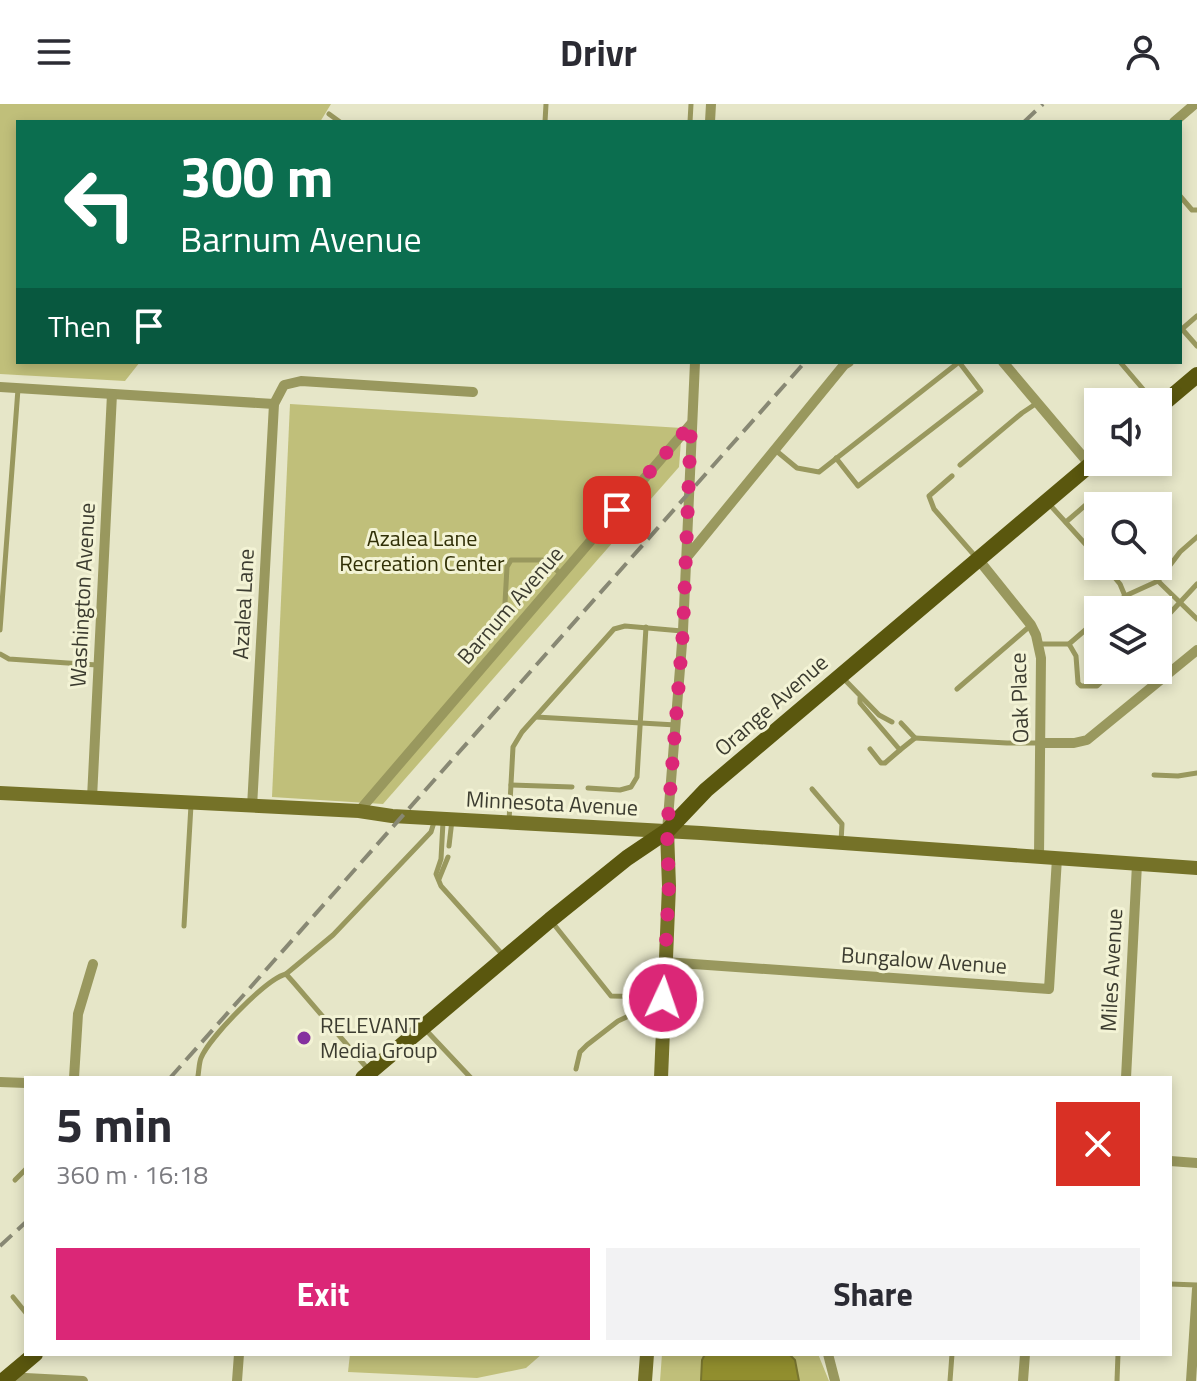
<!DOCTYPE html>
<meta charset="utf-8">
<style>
:root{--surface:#fff;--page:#f2f2f3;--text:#2b2b33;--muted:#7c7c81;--accent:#db2777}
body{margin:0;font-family:"Titillium Web",sans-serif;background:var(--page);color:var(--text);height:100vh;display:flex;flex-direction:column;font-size:30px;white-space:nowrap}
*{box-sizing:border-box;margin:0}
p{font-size:26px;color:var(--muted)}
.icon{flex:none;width:44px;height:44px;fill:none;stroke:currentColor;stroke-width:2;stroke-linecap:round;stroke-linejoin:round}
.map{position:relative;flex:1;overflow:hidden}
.details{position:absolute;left:24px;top:972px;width:1148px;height:280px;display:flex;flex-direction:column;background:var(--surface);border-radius:0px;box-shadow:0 4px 12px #0003}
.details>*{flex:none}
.hud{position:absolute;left:16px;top:16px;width:1166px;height:244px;border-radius:0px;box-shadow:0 4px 12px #0003;background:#0b6e4f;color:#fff;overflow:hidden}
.fabs{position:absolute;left:1084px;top:284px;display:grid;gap:16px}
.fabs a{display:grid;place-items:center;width:88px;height:88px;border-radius:0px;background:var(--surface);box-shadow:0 4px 12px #0003;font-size:40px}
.pin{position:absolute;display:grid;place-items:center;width:68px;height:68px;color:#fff;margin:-34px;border-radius:16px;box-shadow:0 4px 12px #0006}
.me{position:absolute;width:88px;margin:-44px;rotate:3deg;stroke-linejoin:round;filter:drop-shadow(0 0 6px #0008)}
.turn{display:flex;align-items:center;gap:28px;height:168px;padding:0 32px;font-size:36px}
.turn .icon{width:104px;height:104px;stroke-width:2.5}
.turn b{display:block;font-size:56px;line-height:68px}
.then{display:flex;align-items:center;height:76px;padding:0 32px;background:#0003;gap:16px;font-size:30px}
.round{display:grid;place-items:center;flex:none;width:84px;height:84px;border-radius:0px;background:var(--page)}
.headline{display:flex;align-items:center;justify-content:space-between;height:136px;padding:0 32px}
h1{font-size:48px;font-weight:700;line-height:60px}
.primary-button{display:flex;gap:16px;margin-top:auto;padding:16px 32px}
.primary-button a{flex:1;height:92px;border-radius:0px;background:var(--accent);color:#fff;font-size:32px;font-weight:700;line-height:92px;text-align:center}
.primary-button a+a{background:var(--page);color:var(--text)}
header{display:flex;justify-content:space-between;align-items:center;height:104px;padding:0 32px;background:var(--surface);font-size:36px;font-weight:700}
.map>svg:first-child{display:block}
</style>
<header><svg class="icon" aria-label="menu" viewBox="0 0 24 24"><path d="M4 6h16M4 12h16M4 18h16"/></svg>Drivr<svg class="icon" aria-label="person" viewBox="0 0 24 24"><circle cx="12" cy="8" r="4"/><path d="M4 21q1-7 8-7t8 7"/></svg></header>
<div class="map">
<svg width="1197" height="1277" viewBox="0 0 1197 1277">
<rect width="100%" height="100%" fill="#e6e6c8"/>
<g fill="#c0bf7a">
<polygon points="0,0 331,0 320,18 18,18 18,258 140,258 125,277 0,270"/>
<polygon points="290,300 682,324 679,363 383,700 272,693"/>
<polygon points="350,1250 542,1250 526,1264 477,1274 348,1268"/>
<polygon points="662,1250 705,1250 702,1257 701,1277 660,1277"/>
<polygon points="789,1250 818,1250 829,1277 799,1277 795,1256"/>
</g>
<polygon fill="#918e2e" stroke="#78752f" stroke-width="2" points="705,1250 789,1250 795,1256 799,1277 701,1277 702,1256"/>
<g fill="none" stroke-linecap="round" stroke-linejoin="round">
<g stroke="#99985e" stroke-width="5">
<polyline points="329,10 340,18"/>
<polyline points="545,18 546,0"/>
<polyline points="690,18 691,0"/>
<polyline points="1180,92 1192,106 1197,106"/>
<polyline points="1197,212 1182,225 1197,242"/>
<polyline points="1120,258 1154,298"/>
<polyline points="774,345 797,364 819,368 959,258"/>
<polyline points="836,354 858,382 981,287 959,258"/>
<polyline points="960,361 1022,309 1037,299"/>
<polyline points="952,372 929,392 934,405 975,452"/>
<polyline points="1050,401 1098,454"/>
<polyline points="1066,418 1088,399 1100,402"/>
<polyline points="1105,462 1120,480 1125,492"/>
<polyline points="1148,462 1158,477 1197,515"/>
<polyline points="505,499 507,463 511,456 545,456 561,470"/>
<polyline points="1109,506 1125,492 1158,477 1180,448 1197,433"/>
<polyline points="1158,522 1197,480"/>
<polyline points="0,526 18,285"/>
<polyline points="1038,540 1069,540 1098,515"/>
<polyline points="1069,540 1076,552 1078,579 1081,582 1097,582 1113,566"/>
<polyline points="0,550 9,555 97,561"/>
<polyline points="844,575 879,611 892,618"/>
<polyline points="957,585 1030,522"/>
<polyline points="860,594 860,599 900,646 915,634 901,619"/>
<polyline points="536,613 676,621"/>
<polyline points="915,634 1007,639 1042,639"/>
<polyline points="870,645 881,659 885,659 900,646"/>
<polyline points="1154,671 1178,672 1197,669"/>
<polyline points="511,681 572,683"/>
<polyline points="588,684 620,686 631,683 637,673 646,523"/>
<polyline points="812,685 842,720 841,738"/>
<polyline points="509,717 513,643 522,628 614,525 625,522 682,527"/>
<polyline points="443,718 441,755 436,770 441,782 502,850"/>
<polyline points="449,742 452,716"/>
<polyline points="439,775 448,753"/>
<polyline points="552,818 611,892 662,893"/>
<polyline points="184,822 191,701"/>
<polyline points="286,870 333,831 431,728 435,715"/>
<polyline points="424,924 471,974"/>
<polyline points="576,965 580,948 587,941 618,917 631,911 661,914"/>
<path d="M198 972C199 966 199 959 201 954 209 934 266 875 286 870L294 879 367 964"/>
<polyline points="15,1076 26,1065"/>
<polyline points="1170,1180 1197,1181"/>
<polyline points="13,1193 26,1209"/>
<polyline points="950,1277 952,1250"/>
<polyline points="1117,1277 1118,1250"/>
</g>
<g stroke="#99985e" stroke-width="10">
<polyline points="710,18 711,0"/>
<polyline points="1174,18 1195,0"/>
<polyline points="1003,258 1090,361"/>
<polyline points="0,283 274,300"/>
<polyline points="687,453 844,261 849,258"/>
<polyline points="978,455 1031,521 1036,531 1041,554 1039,752"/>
<polyline points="1042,639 1074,639 1087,636 1197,546"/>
<polyline points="92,694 112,290"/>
<polyline points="252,703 274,300 284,281 301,277 473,288"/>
<polyline points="359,707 691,320"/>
<polyline points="667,727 683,527 695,258"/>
<polyline points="665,858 1049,885 1057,754"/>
<polyline points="74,974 78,910 93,860"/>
<polyline points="1126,974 1137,760"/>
<polyline points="0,978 26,979"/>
<polyline points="1170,1057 1197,1059"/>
<polyline points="828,1250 835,1277"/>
<polyline points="6,1273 83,1277"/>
<polyline points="237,1277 239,1250"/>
<polyline points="1023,1277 1025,1250"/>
<polyline points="1191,1277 1197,1185"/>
</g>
<g stroke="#757228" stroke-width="14">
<polyline points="0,689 359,707 392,712 701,729 1197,764"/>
<polyline points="661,974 669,782 667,727"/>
<polyline points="645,1277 647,1250"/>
</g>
<g stroke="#5a570e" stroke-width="16">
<polyline points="1158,304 1197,271"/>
<polyline points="363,974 550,816 627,754 667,727 706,686 1098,354"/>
<polyline points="3,1277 35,1250"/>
</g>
<g stroke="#888874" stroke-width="4" stroke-dasharray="16 8" stroke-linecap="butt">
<polyline points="1024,18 1043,0"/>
<polyline points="170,974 805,258"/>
<polyline points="0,1142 26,1118"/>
</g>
</g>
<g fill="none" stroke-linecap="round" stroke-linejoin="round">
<polyline stroke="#db2777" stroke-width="14" stroke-dasharray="0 25.2" points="617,406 691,320 683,527 667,727 669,782 663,894"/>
</g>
<circle fill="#85319f" stroke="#f3f3d5" stroke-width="3" cx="304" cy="934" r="8"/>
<g text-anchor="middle" stroke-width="6" stroke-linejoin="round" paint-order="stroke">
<g font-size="22" fill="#302f06" stroke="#f3f3d5">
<text x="422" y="442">Azalea Lane<tspan x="422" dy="25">Recreation Center</tspan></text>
</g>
<g font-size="22" fill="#3c3c30" stroke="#f3f3d5">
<text transform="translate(82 491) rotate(-87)" y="8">Washington Avenue</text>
<text transform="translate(243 500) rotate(-87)" y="8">Azalea Lane</text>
<text transform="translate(510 501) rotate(-49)" y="8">Barnum Avenue</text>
<text transform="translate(1019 594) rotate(-92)" y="8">Oak Place</text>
<text transform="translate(771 601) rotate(-41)" y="8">Orange Avenue</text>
<text transform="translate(552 699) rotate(3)" y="8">Minnesota Avenue</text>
<text transform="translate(924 856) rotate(4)" y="8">Bungalow Avenue</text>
<text transform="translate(1111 866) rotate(-87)" y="8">Miles Avenue</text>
</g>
<g font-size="22" fill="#3c3c30" stroke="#f3f3d5" text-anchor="start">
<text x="320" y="929">RELEVANT<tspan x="320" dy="25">Media Group</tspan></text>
</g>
</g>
</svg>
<div class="fabs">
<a><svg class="icon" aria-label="sound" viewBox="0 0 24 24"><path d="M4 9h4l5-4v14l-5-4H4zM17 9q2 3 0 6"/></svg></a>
<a><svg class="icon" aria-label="search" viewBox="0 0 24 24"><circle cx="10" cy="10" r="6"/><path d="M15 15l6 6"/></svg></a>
<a><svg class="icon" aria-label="layers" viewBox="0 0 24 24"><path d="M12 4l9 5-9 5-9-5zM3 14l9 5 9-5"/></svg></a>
</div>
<div class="pin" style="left:617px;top:406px;background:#d93025"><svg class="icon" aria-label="arrive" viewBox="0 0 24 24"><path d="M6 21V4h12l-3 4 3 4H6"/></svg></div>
<svg class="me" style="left:663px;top:894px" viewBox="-20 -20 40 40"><circle r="17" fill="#db2777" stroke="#fff" stroke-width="3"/><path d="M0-11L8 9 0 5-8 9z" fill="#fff"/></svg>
<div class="hud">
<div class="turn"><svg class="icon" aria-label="left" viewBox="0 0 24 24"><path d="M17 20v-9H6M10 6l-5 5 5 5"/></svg><div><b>300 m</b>Barnum Avenue</div></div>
<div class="then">Then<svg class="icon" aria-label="arrive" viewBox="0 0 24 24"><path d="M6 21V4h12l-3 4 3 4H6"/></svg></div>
</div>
<section class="details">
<div class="headline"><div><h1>5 min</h1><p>360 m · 16:18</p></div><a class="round" style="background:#d93025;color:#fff"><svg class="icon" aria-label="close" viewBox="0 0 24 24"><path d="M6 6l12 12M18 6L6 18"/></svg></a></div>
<div class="primary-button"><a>Exit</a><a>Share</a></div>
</section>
</div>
